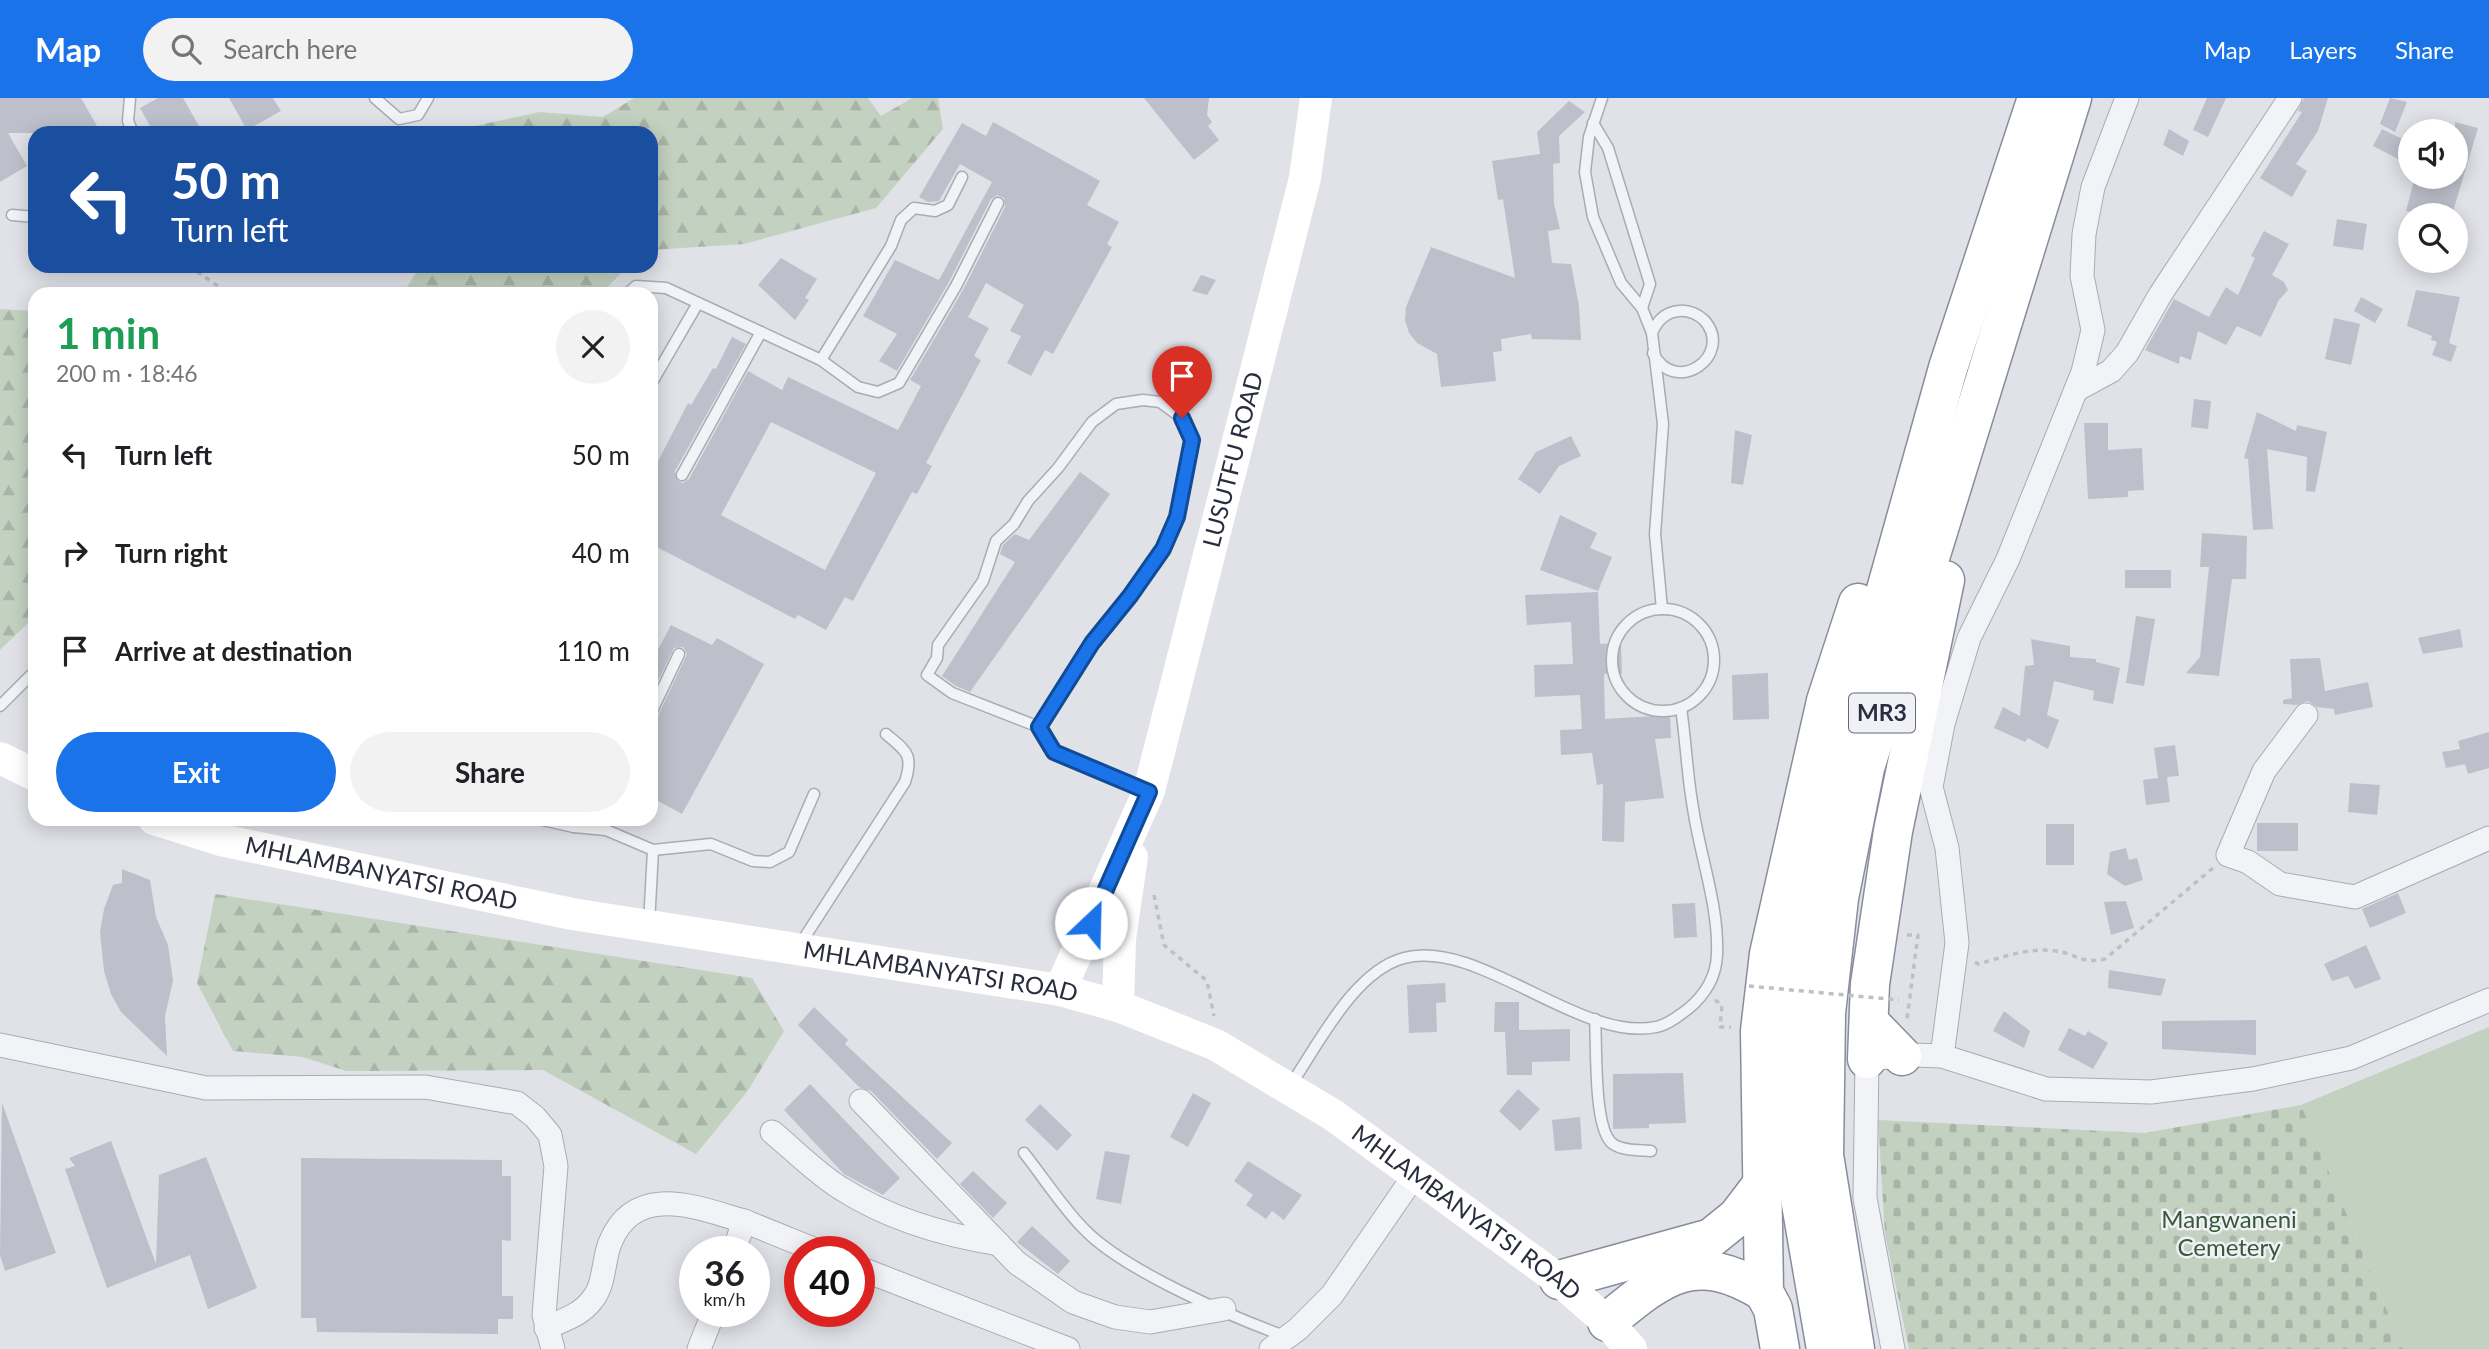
<!DOCTYPE html>
<meta charset="utf-8">
<style>
:root{--surface:#fff;--page:#f2f2f2;--text:#202124;--muted:#757577;--accent:#1a73e8}
body{margin:0;font-family:Lato,sans-serif;background:var(--page);color:var(--text);height:100vh;display:flex;flex-direction:column;font-size:26px;white-space:nowrap}
*{box-sizing:border-box;margin:0}
p{font-size:23px;color:var(--muted)}
.icon{flex:none;width:38px;height:38px;fill:none;stroke:currentColor;stroke-width:2;stroke-linecap:round;stroke-linejoin:round}
.map{position:relative;flex:1;overflow:hidden}
.sheet{position:absolute;left:28px;top:189px;width:630px;height:539px;display:flex;flex-direction:column;background:var(--surface);border-radius:21px;box-shadow:0 4px 18px #0003}
.sheet>*{flex:none}
.top-card{position:absolute;left:28px;top:28px;width:630px;height:147px;border-radius:21px;box-shadow:0 4px 18px #0003;background:#1a4fa0;color:#fff;overflow:hidden}
.fabs{position:absolute;left:2398px;top:21px;display:grid;gap:14px}
.fabs a{display:grid;place-items:center;width:70px;height:70px;border-radius:50%;background:var(--surface);box-shadow:0 4px 18px #0003;font-size:35px}
.speed{position:absolute;left:679px;top:1138px;display:flex;gap:14px;font-size:35px;font-weight:700;text-align:center}
.speed>*{display:grid;place-content:center;width:91px;height:91px;border-radius:50%;background:var(--surface);box-shadow:0 4px 18px #0003;line-height:1}
.speed small{font-size:18px;font-weight:400}
.speed .limit{border:10px solid #d22;background:#fff;color:#111}
.pin{position:absolute;display:grid;place-items:center;width:60px;height:60px;color:#fff;margin:-72px -30px;border-radius:50% 50% 50% 0;rotate:-45deg;box-shadow:0 0 7px #0007}
.pin .icon{rotate:45deg}
.me{position:absolute;width:77px;margin:-38px;rotate:24deg;stroke-linejoin:round;filter:drop-shadow(0 0 5px #0008)}
.turn{display:flex;align-items:center;gap:24px;height:147px;padding:0 28px;font-size:32px}
.turn .icon{width:91px;height:91px;stroke-width:2.5}
.turn b{display:block;font-size:49px;line-height:60px}
.round{display:grid;place-items:center;flex:none;width:74px;height:74px;border-radius:37px;background:var(--page)}
.overview{display:flex;align-items:center;justify-content:space-between;height:119px;padding:0 28px}
h1{font-size:42px;font-weight:700;line-height:52px;color:#1e9e55}
.button{display:flex;gap:14px;margin-top:auto;padding:14px 28px}
.button a{flex:1;height:80px;border-radius:42px;background:var(--accent);color:#fff;font-size:28px;font-weight:700;line-height:80px;text-align:center}
.button a+a{background:var(--page);color:var(--text)}
ul{padding:0;list-style:none}
li{display:flex;align-items:center;gap:21px;height:98px;padding:0 28px}
li div{flex:1}
li b{display:block;font-size:26px}
li em{font-style:normal}
header{display:flex;align-items:center;gap:42px;box-sizing:border-box;height:98px;padding:0 35px;background:var(--accent);color:#fff}
header strong{font-size:33px}
nav{display:flex;gap:38px;margin-inline-start:auto;font-size:24px}
.search{width:490px;height:63px;background:var(--page);display:flex;align-items:center;gap:18px;box-sizing:border-box;padding:0 24px;border-radius:38px;color:var(--muted);font-size:26px}
.map>svg:first-child{display:block}
</style>
<header>
<strong>Map</strong>
<div class="search"><svg class="icon" aria-label="search" viewBox="0 0 24 24"><circle cx="10" cy="10" r="6"/><path d="M15 15l6 6"/></svg>Search here</div>
<nav><a>Map</a><a>Layers</a><a>Share</a></nav>
</header>
<div class="map">
<svg width="2489" height="1251" viewBox="0 0 2489 1251">
<defs>
<pattern id="forest-firs" width="22" height="20" patternUnits="userSpaceOnUse" patternTransform="scale(1.75)"><rect width="22" height="20" fill="#c3d1c1"/><path d="M5 1l3.5 6h-7zM16 11l3.5 6h-7z" fill="#a8b4a7"/></pattern>
<pattern id="cemetery-stones" width="16" height="16" patternUnits="userSpaceOnUse" patternTransform="scale(1.75)"><rect width="16" height="16" fill="#c3d1c1"/><path d="M2 7V4a2 2 0 0 1 4 0v3zM10 15v-3a2 2 0 0 1 4 0v3z" fill="#a8b4a7"/></pattern>
</defs>
<rect width="100%" height="100%" fill="#e0e2e8"/>
<polygon fill="#c3d1c1" points="2489,929 2489,1251 2403,1251 2301,1007"/>
<g fill="url(#forest-firs)">
<polygon points="634,0 868,0 881,18 912,0 938,0 943,31 876,110 744,146 651,152 651,35 442,35 540,14 603,19"/>
<polygon points="420,168 628,168 601,196 366,196 407,189"/>
<polygon points="0,211 35,213 35,513 28,525 0,552"/>
<polygon points="215,796 752,880 784,933 747,994 696,1056 543,972 346,973 303,959 233,953 197,885"/>
</g>
<polygon fill="url(#cemetery-stones)" points="2301,1007 2403,1251 1909,1251 1885,1136 1878,1022 2145,1035"/>
<g fill="#bdc0ca" fill-rule="evenodd">
<polygon points="0,0 81,0 101,35 8,35 27,68 0,84"/>
<polygon points="158,0 183,0 203,35 154,35 140,10"/>
<polygon points="229,0 273,0 281,13 247,32"/>
<polygon points="1144,0 1209,0 1207,17 1212,24 1208,28 1219,42 1194,62"/>
<polygon points="2207,0 2226,0 2208,39 2193,32"/>
<polygon points="2304,0 2328,0 2318,33 2296,66 2307,73 2292,99 2260,80 2302,14 2298,13"/>
<polygon points="2390,0 2407,4 2395,34 2380,26"/>
<polygon points="1569,3 1585,14 1559,38 1560,65 1553,66 1554,106 1560,131 1548,133 1552,165 1571,166 1579,208 1581,242 1532,241 1531,236 1501,241 1502,253 1493,254 1496,283 1441,289 1437,256 1417,245 1409,235 1405,222 1406,209 1431,149 1515,180 1503,101 1498,102 1492,63 1540,56 1537,34"/>
<path d="M993 24 1100 83 1087 107 1119 124 1107 146 1112 149 1053 256 1045 252 1031 278 1007 265 1021 238 1010 233 1024 207 986 185 968 219 989 230 974 258 981 262 926 365 932 368 917 396 912 394 853 503 845 499 826 532 798 517 795 521 651 446V377L688 305 691 307 713 270 716 271 732 239 746 246 675 373 678 383 683 385 689 381 748 273 782 292 788 279 898 332 921 288 910 282 963 192 1005 109 1004 100 997 97 991 101 949 184 897 273 879 263 897 236 863 218 895 162 939 182 992 84 960 66 939 103 928 104 919 99 962 25 986 38ZM771 324 876 375 825 472 721 417Z"/>
<polygon points="2455,24 2478,30 2452,117 2424,117 2406,113 2415,79 2455,79"/>
<polygon points="2169,31 2189,43 2183,58 2163,47"/>
<polygon points="2382,31 2410,45 2402,63 2373,48"/>
<polygon points="2337,121 2367,126 2363,152 2333,148"/>
<polygon points="2264,133 2289,146 2272,177 2284,184 2288,192 2279,202 2261,239 2237,228 2226,247 2198,233 2191,262 2180,258 2179,266 2145,252 2174,201 2209,219 2226,189 2238,197 2255,160 2251,158"/>
<polygon points="781,160 817,181 805,200 809,202 795,222 758,187"/>
<polygon points="1201,177 1216,182 1207,197 1192,193"/>
<polygon points="2416,192 2460,199 2449,245 2457,248 2451,264 2432,257 2437,244 2431,242 2432,238 2407,228"/>
<polygon points="2361,199 2383,211 2375,225 2354,213"/>
<polygon points="2334,220 2360,226 2351,267 2325,261"/>
<polygon points="2194,301 2211,303 2208,331 2191,329"/>
<polygon points="2257,314 2296,333 2297,327 2327,334 2315,394 2306,393 2307,359 2267,351 2273,431 2253,432 2248,361 2244,360"/>
<polygon points="2084,325 2108,325 2108,352 2142,350 2144,392 2128,393 2128,399 2088,401"/>
<polygon points="1735,332 1752,337 1743,387 1731,385"/>
<polygon points="1571,338 1581,358 1559,368 1540,396 1518,381 1536,354"/>
<polygon points="1080,374 1110,396 970,594 956,588 942,578 1015,464 1000,456 1003,447 1015,436 1029,442"/>
<polygon points="1560,417 1597,435 1590,450 1612,459 1598,493 1540,472"/>
<polygon points="2202,435 2247,438 2246,481 2232,481 2219,578 2186,575 2200,559 2209,469 2200,469"/>
<rect x="2125" y="472" width="46" height="18"/>
<polygon points="1598,494 1600,546 1621,545 1622,575 1604,576 1605,621 1670,617 1671,640 1655,641 1664,700 1625,704 1624,744 1602,743 1603,686 1597,687 1592,655 1561,657 1560,632 1582,631 1580,597 1535,599 1534,567 1573,566 1571,524 1527,527 1525,497"/>
<polygon points="2136,518 2155,521 2144,588 2126,585"/>
<polygon points="671,527 712,547 717,540 764,566 682,716 651,699 651,623 658,618 687,556 683,549 674,550 651,597 651,565"/>
<polygon points="2460,531 2463,549 2423,556 2418,540"/>
<polygon points="2031,541 2070,548 2070,559 2096,561 2096,564 2120,570 2113,606 2093,602 2094,593 2054,583 2047,617 2059,622 2048,651 2028,640 2025,644 1994,630 2003,609 2020,618 2025,568 2034,567"/>
<polygon points="2320,560 2325,593 2368,584 2373,609 2335,617 2334,611 2317,609 2308,603 2297,607 2283,606 2283,602 2292,600 2290,561"/>
<polygon points="1768,575 1769,621 1733,622 1732,577"/>
<polygon points="2489,634 2489,670 2468,676 2465,666 2446,670 2442,654 2460,651 2458,643"/>
<polygon points="2175,647 2179,678 2167,679 2170,704 2146,707 2143,682 2158,680 2154,650"/>
<polygon points="2350,685 2380,687 2377,717 2348,714"/>
<rect x="2257" y="725" width="41" height="28"/>
<rect x="2046" y="726" width="28" height="41"/>
<polygon points="2126,750 2129,762 2137,760 2143,782 2125,788 2107,776 2110,754"/>
<polygon points="122,771 150,782 156,819 168,847 173,883 165,918 167,958 121,914 111,896 104,873 100,834 104,811 113,787 122,785"/>
<polygon points="2398,795 2406,815 2370,830 2362,811"/>
<polygon points="2126,803 2134,830 2111,837 2104,804"/>
<polygon points="1695,805 1697,839 1674,840 1672,806"/>
<polygon points="2366,847 2381,881 2355,891 2348,878 2332,883 2324,866"/>
<polygon points="2109,872 2166,881 2161,898 2108,890"/>
<polygon points="1445,885 1446,904 1436,905 1437,934 1409,935 1407,887"/>
<polygon points="1495,904 1519,904 1519,932 1570,931 1570,963 1532,964 1532,977 1507,977 1505,934 1494,934"/>
<polygon points="814,909 848,942 845,946 952,1045 937,1061 871,993 859,989 798,927"/>
<polygon points="2004,913 2030,933 2024,950 1993,933"/>
<polygon points="2256,922 2256,957 2162,951 2162,923"/>
<polygon points="2069,930 2085,938 2088,933 2108,945 2093,971 2058,952"/>
<polygon points="1683,975 1686,1025 1649,1026 1649,1030 1613,1031 1613,976"/>
<polygon points="810,986 900,1080 883,1097 844,1076 784,1012"/>
<polygon points="1518,991 1540,1011 1520,1033 1499,1013"/>
<polygon points="1193,995 1211,1005 1188,1049 1170,1039"/>
<polygon points="2,1005 56,1155 5,1173 0,1157"/>
<polygon points="1040,1006 1072,1037 1057,1053 1025,1022"/>
<polygon points="1580,1019 1582,1051 1555,1053 1552,1022"/>
<polygon points="111,1043 156,1166 159,1077 206,1059 257,1190 208,1211 190,1157 107,1190 65,1071 75,1068 69,1060"/>
<polygon points="1105,1053 1130,1057 1121,1106 1096,1101"/>
<polygon points="301,1060 502,1062 502,1078 511,1078 511,1143 502,1142 502,1198 513,1198 513,1221 498,1221 498,1236 317,1234 316,1220 301,1220"/>
<polygon points="1248,1063 1302,1097 1284,1122 1272,1113 1266,1121 1246,1107 1253,1097 1234,1083"/>
<polygon points="973,1073 1007,1105 993,1120 960,1086"/>
<polygon points="1032,1128 1070,1163 1058,1176 1017,1144"/>
</g>
<g fill="none" stroke-linecap="round" stroke-linejoin="round">
<g stroke="#a9acb5" stroke-width="13">
<g id="lane">
<polyline points="130,0 128,23 133,35"/>
<polyline points="375,0 399,21 418,17 428,0"/>
<polyline points="1602,0 1589,39 1585,74 1593,119 1621,185 1642,210 1652,235 1663,326 1655,436 1662,511"/>
<polyline points="1593,25 1608,50 1650,186 1642,210"/>
<polyline points="12,117 35,119"/>
<polyline points="627,196 636,188 666,190 821,262 858,289 878,294 899,285 956,188 998,105"/>
<path d="M1652 235C1657 223 1665 214 1679 213 1688 212 1697 216 1704 222 1735 256 1676 300 1653 255"/>
<polyline points="821,262 891,148 901,122 914,110 935,113 948,107 962,79"/>
<polyline points="651,286 698,205"/>
<polyline points="682,377 761,234"/>
<circle cx="1663" cy="562" r="51"/>
<polyline points="0,608 35,573"/>
<polyline points="651,615 679,556"/>
<polyline points="1039,629 1092,545 1130,498 1163,451 1177,419 1192,342 1182,320 1160,304 1143,302 1116,306 1092,324 1058,370 1028,403 1014,426 996,443 983,483 938,547 937,560 927,577 952,595 1039,629 1054,654 1145,692"/>
<polyline points="538,721 574,729"/>
<polyline points="571,721 574,729 606,732 653,752 711,746 753,763 770,764 789,754 814,696"/>
<polyline points="649,826 653,752"/>
<path d="M799 848 905 684C914 656 906 653 886 636"/>
<path d="M1595 921C1597 947 1593 1032 1613 1046 1623 1053 1639 1052 1651 1053"/>
<path d="M1290 988C1318 947 1354 873 1404 860 1478 840 1581 945 1656 929 1668 927 1678 918 1688 911 1705 897 1716 879 1717 857 1719 808 1700 758 1693 710 1687 677 1686 643 1681 610"/>
<path d="M1024 1055C1044 1080 1062 1109 1084 1131 1123 1172 1232 1219 1287 1239"/>
</g>
</g>
<g stroke="#a9acb5" stroke-width="25">
<g id="street">
<polyline points="2076,292 2111,273 2127,255 2160,197 2290,0"/>
<polyline points="2306,617 2264,673 2228,757 2248,764 2280,786 2355,799 2489,740"/>
<polyline points="0,947 206,990 425,989 517,1005 535,1019 550,1037 556,1068 544,1217 553,1251"/>
<polyline points="1942,958 1957,845 1947,750 1931,689 1943,626 1969,540 2008,461 2083,274 2093,232 2082,178 2084,136 2093,89 2127,0"/>
<polyline points="861,1003 1017,1165 1073,1204 1115,1219 1150,1224 1224,1211"/>
<path d="M772 1034C794 1052 817 1076 842 1091 889 1121 944 1137 999 1146"/>
<polyline points="734,1153 744,1123 818,1153"/>
<polyline points="859,1170 1068,1251"/>
<path d="M546 1230C563 1222 581 1217 592 1202 605 1187 603 1162 610 1145 635 1083 698 1110 744 1123"/>
<polyline points="699,1251 714,1213"/>
<polyline points="1271,1251 1298,1231 1332,1197 1414,1078"/>
<polyline points="1893,1251 1865,1100 1867,961 1913,957 1942,958 2046,991 2151,994 2253,981 2351,960 2489,902"/>
</g>
</g>
<g stroke="#888d9e" stroke-width="41">
<g id="highway">
<polyline points="1870,925 1902,958"/>
<polyline points="1867,961 1870,886 1893,733 1945,482"/>
<polyline points="1559,1182 1711,1140 1737,1119 1760,1089"/>
<path d="M1607 1224C1663 1178 1693 1151 1764 1194"/>
<polyline points="1780,1251 1773,1211 1764,1194 1760,933 1769,856 1826,603 1858,505"/>
<polyline points="1826,1251 1800,1100 1793,972 1805,827 1832,685 1948,270 2037,0"/>
<polyline points="1855,1251 1824,1057 1826,915 1839,800 1865,670 2072,0"/>
</g>
</g>
<g stroke="#bec0c7" stroke-width="3.5" stroke-dasharray="5 5" stroke-linecap="butt">
<polyline points="189,168 228,195 274,196"/>
<polyline points="1154,797 1164,847 1207,883 1214,918"/>
<polyline points="1907,837 1918,837 1907,921"/>
<path d="M1975 864 1978 866C2004 859 2029 849 2056 853 2078 856 2078 866 2105 861L2213 770"/>
<polyline points="1715,902 1722,907 1720,929 1731,929"/>
</g>
<use href="#lane" stroke="#f2f3f7" stroke-width="10"/>
<use href="#street" stroke="#f2f3f7" stroke-width="23"/>
<g stroke="#fff" stroke-width="32">
<polyline points="0,660 35,677"/>
<path id="s1" d="M154 721 221 742 572 816 1060 892 1118 908 1216 947 1333 1017 1559 1182 1607 1224 1631 1251"/>
<path id="s2" d="M1060 892 1149 693 1305 80 1316 0"/>
<polyline points="1118,908 1120,841 1132,759"/>
</g>
<use href="#highway" stroke="#fff" stroke-width="38"/>
<polyline stroke="#bec0c7" stroke-width="3.5" stroke-dasharray="5 5" stroke-linecap="butt" points="1749,888 1899,902"/>
</g>
<g fill="none" stroke-linecap="round" stroke-linejoin="round">
<g stroke="#114b97" stroke-width="18">
<polyline id="route" points="1091,825 1149,694 1054,654 1039,629 1092,545 1130,498 1163,451 1177,419 1192,342 1182,320"/>
</g>
<use href="#route" stroke="#1a73e8" stroke-width="12"/>
</g>
<g text-anchor="middle" stroke-width="5" stroke-linejoin="round" paint-order="stroke">
<rect fill="#eff1f6" stroke="#646875" stroke-width="2" x="1849" y="595.5" width="66" height="39" rx="5"/>
<g font-size="23" font-weight="bold" fill="#292d3e">
<text x="1882" y="623">MR3</text>
</g>
<g font-size="24" fill="#292d3e" stroke="#eff1f6">
<text dy="8" stroke="none"><textPath href="#s2" startOffset="560">LUSUTFU ROAD</textPath></text>
<text dy="8" stroke="none"><textPath href="#s1" startOffset="234">MHLAMBANYATSI ROAD</textPath></text>
<text dy="8" stroke="none"><textPath href="#s1" startOffset="802">MHLAMBANYATSI ROAD</textPath></text>
<text dy="8" stroke="none"><textPath href="#s1" startOffset="1390">MHLAMBANYATSI ROAD</textPath></text>
</g>
<g font-size="24" fill="#385938" stroke="#eff1f6">
<text x="2229" y="1130">Mangwaneni<tspan x="2229" dy="28">Cemetery</tspan></text>
</g>
</g>
</svg>
<div class="fabs">
<a><svg class="icon" aria-label="sound" viewBox="0 0 24 24"><path d="M4 9h4l5-4v14l-5-4H4zM17 9q2 3 0 6"/></svg></a>
<a><svg class="icon" aria-label="search" viewBox="0 0 24 24"><circle cx="10" cy="10" r="6"/><path d="M15 15l6 6"/></svg></a>
</div>
<div class="speed"><div>36<small>km/h</small></div><div class="limit">40</div></div>
<div class="pin" style="left:1182px;top:320px;background:#d93025"><svg class="icon" aria-label="arrive" viewBox="0 0 24 24"><path d="M6 21V4h12l-3 4 3 4H6"/></svg></div>
<svg class="me" style="left:1091px;top:825px" viewBox="-20 -20 40 40"><circle r="19" fill="#fff"/><path d="M0-13L10 11 0 6-10 11z" fill="#1a73e8"/></svg>
<div class="top-card">
<div class="turn"><svg class="icon" aria-label="left" viewBox="0 0 24 24"><path d="M17 20v-9H6M10 6l-5 5 5 5"/></svg><div><b>50 m</b>Turn left</div></div>
</div>
<section class="sheet">
<div class="overview"><div><h1>1 min</h1><p>200 m · 18:46</p></div><a class="round"><svg class="icon" aria-label="close" viewBox="0 0 24 24"><path d="M6 6l12 12M18 6L6 18"/></svg></a></div>
<ul>
<li><svg class="icon" aria-label="left" viewBox="0 0 24 24"><path d="M17 20v-9H6M10 6l-5 5 5 5"/></svg><div><b>Turn left</b></div><em>50 m</em></li>
<li><svg class="icon" aria-label="right" viewBox="0 0 24 24"><path d="M7 20v-9h11M14 6l5 5-5 5"/></svg><div><b>Turn right</b></div><em>40 m</em></li>
<li><svg class="icon" aria-label="arrive" viewBox="0 0 24 24"><path d="M6 21V4h12l-3 4 3 4H6"/></svg><div><b>Arrive at destination</b></div><em>110 m</em></li>
</ul>
<div class="button"><a>Exit</a><a>Share</a></div>
</section>
</div>
